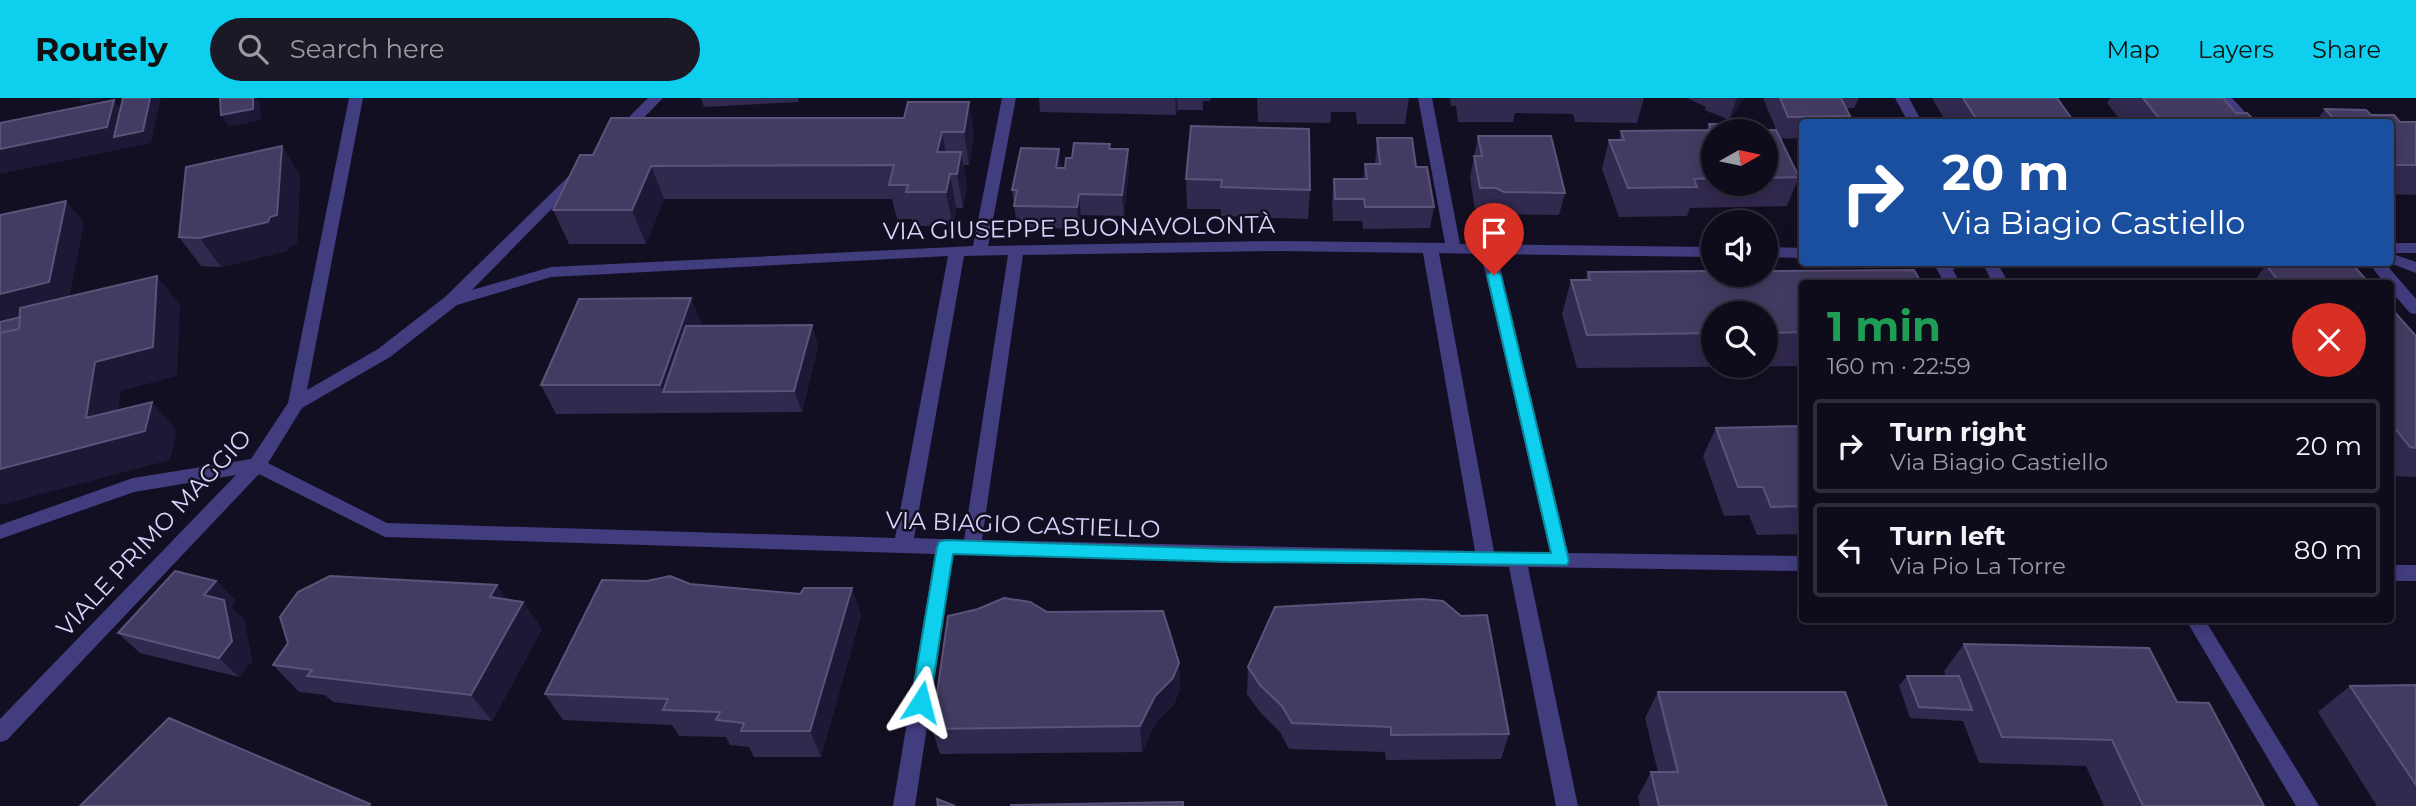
<!DOCTYPE html>
<meta charset="utf-8">
<style>
:root{--surface:#0e0b1a;--page:#1c1927;--text:#f1f3f6;--muted:#9b9ba2;--line:#2e2b39;--accent:#0ecfee}
body{margin:0;font-family:Montserrat,sans-serif;background:var(--page);color:var(--text);height:100vh;display:flex;flex-direction:column;font-size:26px;white-space:nowrap}
*{box-sizing:border-box;margin:0}
p{font-size:23px;color:var(--muted)}
.icon{flex:none;width:38px;height:38px;fill:none;stroke:currentColor;stroke-width:2;stroke-linecap:round;stroke-linejoin:round}
.map{position:relative;flex:1;overflow:hidden}
.side{position:absolute;left:1799px;top:182px;width:595px;height:343px;display:flex;flex-direction:column;background:var(--surface);border-radius:7px;box-shadow:0 4px 18px #0003,0 0 0 2px var(--line)}
.side>*{flex:none}
.hud{position:absolute;left:1799px;top:21px;width:595px;height:147px;border-radius:7px;box-shadow:0 4px 18px #0003,0 0 0 2px var(--line);background:#1a4fa0;color:#fff;overflow:hidden}
.needle{width:46px;rotate:81deg}
.tools{position:absolute;left:1701px;top:21px;display:grid;gap:14px}
.tools a{display:grid;place-items:center;width:77px;height:77px;border-radius:50%;background:var(--surface);box-shadow:0 4px 18px #0003,0 0 0 2px var(--line);font-size:35px}
.pin{position:absolute;display:grid;place-items:center;width:60px;height:60px;color:#fff;margin:-72px -30px;border-radius:50% 50% 50% 0;rotate:-45deg;box-shadow:0 0 7px #0007}
.pin .icon{rotate:45deg}
.me{position:absolute;width:77px;margin:-38px;rotate:9deg;stroke-linejoin:round;filter:drop-shadow(0 0 5px #0008)}
.turn{display:flex;align-items:center;gap:24px;height:147px;padding:0 28px;font-size:32px}
.turn .icon{width:91px;height:91px;stroke-width:2.5}
.turn b{display:block;font-size:49px;line-height:60px}
.round{display:grid;place-items:center;flex:none;width:74px;height:74px;border-radius:37px;background:var(--page)}
.summary{display:flex;align-items:center;justify-content:space-between;height:119px;padding:0 28px}
h1{font-size:42px;font-weight:700;line-height:52px;color:#1e9e55}
ul{padding:0;list-style:none}
li{display:flex;align-items:center;gap:21px;height:94px;margin:0 14px 10px;padding:0 14px;border:4px solid var(--line);border-radius:7px}
li div{flex:1}
li b{display:block;font-size:26px}
li em{font-style:normal}
header{display:flex;align-items:center;gap:42px;box-sizing:border-box;height:98px;padding:0 35px;background:var(--accent);color:#111}
header strong{font-size:33px}
nav{display:flex;gap:38px;margin-inline-start:auto;font-size:24px}
.search{width:490px;height:63px;background:var(--page);display:flex;align-items:center;gap:18px;box-sizing:border-box;padding:0 24px;border-radius:38px;color:var(--muted);font-size:26px}
.map>svg:first-child{display:block}
</style>
<header>
<strong>Routely</strong>
<div class="search"><svg class="icon" aria-label="search" viewBox="0 0 24 24"><circle cx="10" cy="10" r="6"/><path d="M15 15l6 6"/></svg>Search here</div>
<nav><a>Map</a><a>Layers</a><a>Share</a></nav>
</header>
<div class="map">
<svg width="2416" height="708" viewBox="0 0 2416 708">
<rect width="100%" height="100%" fill="#130f22"/>
<g fill="none" stroke-linecap="round" stroke-linejoin="round">
<g fill="#423d7f" fill-rule="evenodd">
<path d="M349 0H363L307 292 378 251 445 199 574 73 579 72 586 76 472 192 551 169 973 148 1002 0H1016L988 148 1279 143 1445 145 1418 0H1432L1460 146 1713 149V159L1497 156 1568 455 1802 458V473L1528 469 1578 708H1556L1509 469 953 456 915 708H893L935 456 385 439 259 376 7 642 0 644V621L236 377 134 394 0 441V427L133 380 251 361 288 305ZM1279 153 1423 155 1475 453 982 442 1023 157ZM1439 155 1481 156 1550 454H1494ZM1008 157 964 442 914 440 964 158ZM948 158 895 440 387 425 268 365 302 310 390 259 457 207 551 179Z"/>
<polygon points="648,0 663,0 624,40 614,40 614,34"/>
<polygon points="1895,0 1909,0 1922,24 1908,24"/>
<polygon points="2218,0 2232,0 2254,24 2240,24"/>
<rect x="2390" y="145" width="26" height="10"/>
<polygon points="1766,149 1802,150 1802,160 1766,159"/>
<polygon points="2390,155 2416,164 2416,175 2387,164 2390,164"/>
<polygon points="1941,164 1960,164 1953,172 1961,186 1945,186 1936,170"/>
<polygon points="1982,164 1997,164 2009,186 1993,186"/>
<polygon points="2368,164 2384,164 2416,201 2416,216 2410,215 2390,192 2390,186 2385,186"/>
<rect x="2390" y="467" width="26" height="16"/>
<polygon points="2186,522 2205,522 2319,708 2296,708"/>
</g>
</g>
<g fill="#32294f" fill-rule="evenodd">
<polygon points="701,0 798,0 798,4 704,9"/>
<polygon points="1039,0 1211,0 1210,3 1203,3 1203,12 1178,12 1176,17 1040,14"/>
<polygon points="1257,0 1409,0 1405,26 1357,26 1356,14 1331,14 1330,25 1258,24"/>
<polygon points="1450,0 1644,0 1637,25 1575,24 1573,16 1515,15 1513,24 1458,24 1456,8 1451,8"/>
<polygon points="1687,0 1744,0 1729,22 1705,12 1706,9"/>
<polygon points="1763,0 1859,0 1854,10 1846,10 1850,18 1847,24 1802,24 1802,40 1780,41"/>
<polygon points="1932,0 2057,0 2074,24 1946,24"/>
<polygon points="2110,0 2223,0 2236,15 2256,24 2122,24 2107,5"/>
<polygon points="969,4 974,37 969,67 963,67 967,87 963,110 956,110 953,128 913,128 912,121 897,121 892,101 664,101 646,146 569,146 553,112 593,57 904,20"/>
<polygon points="2325,11 2371,17 2400,24 2416,24 2416,97 2390,96 2390,24 2315,24"/>
<path d="M1709 26H1735L1738 33 1776 32 1799 79 1787 108 1690 110 1687 118 1619 119 1602 71 1609 42H1619L1621 33 1706 32ZM1713 33H1766V86H1713Z"/>
<polygon points="1191,28 1310,92 1308,121 1221,118 1221,111 1187,111 1186,81"/>
<polygon points="1478,38 1565,95 1559,117 1500,116 1492,112 1475,112 1470,80"/>
<polygon points="1377,40 1416,69 1434,109 1430,130 1363,131 1362,123 1333,123 1332,103 1334,81 1363,81 1365,66 1375,66"/>
<polygon points="1110,46 1110,51 1128,51 1129,73 1124,118 1081,117 1079,131 1017,129 1012,92 1065,70 1072,60"/>
<polygon points="300,77 297,146 290,148 287,153 221,169 201,168 179,139"/>
<polygon points="2266,167 2370,186 2252,186"/>
<path d="M1588 174 1802 186V268L1577 270 1562 216 1571 182H1585ZM1713 215H1766V268H1713Z"/>
<polygon points="2390,209 2416,238 2416,379 2390,378"/>
<polygon points="812,227 818,249 802,314 556,316 541,287 702,228"/>
<polygon points="1802,328 1802,436 1757,437 1749,417 1724,418 1703,358 1716,330"/>
<polygon points="216,483 236,503 231,509 244,522 252,563 239,579 140,555 118,535"/>
<polygon points="690,486 800,496 852,490 861,517 821,659 754,659 749,649 730,647 726,639 679,638 672,627 563,622 545,596"/>
<polygon points="507,502 523,504 542,531 492,623 333,604 325,597 299,594 273,567"/>
<polygon points="1047,514 1179,565 1180,591 1174,606 1156,624 1142,654 940,656 932,631"/>
<polygon points="1964,546 2177,604 2264,708 2104,708 2086,668 1979,665 1963,623 1910,620 1899,588 1907,578 1946,578 1944,573"/>
<polygon points="1248,569 1509,636 1501,661 1386,662 1385,654 1289,651 1280,634 1259,613 1247,596"/>
<polygon points="2416,587 2416,708 2377,708 2318,614 2350,588"/>
<polygon points="1658,594 1887,708 1640,708 1638,699 1651,674 1658,674 1645,620"/>
</g>
<g fill="#1e1735">
<polygon points="78,0 104,0 81,5"/>
<polygon points="150,0 161,0 151,45 0,76 0,51 114,2 129,24"/>
<polygon points="253,0 257,0 260,5 261,22 229,29 221,17"/>
<polygon points="1175,0 1177,0 1178,12 1176,17"/>
<polygon points="1737,0 1744,0 1729,22"/>
<polygon points="969,4 974,37 969,67 964,34"/>
<polygon points="942,34 948,68 937,54"/>
<polygon points="282,48 300,77 297,146 290,148 287,153 221,169 200,140"/>
<polygon points="1059,51 1062,72 1056,70"/>
<polygon points="1128,51 1129,73 1124,118 1122,97"/>
<polygon points="961,54 967,87 963,110 957,76"/>
<polygon points="651,68 664,101 646,146 632,112"/>
<polygon points="950,76 956,110 953,128 946,94"/>
<polygon points="1079,96 1081,117 1079,131 1077,109"/>
<polygon points="66,103 84,125 68,206 2,222 0,220 0,196"/>
<polygon points="157,178 180,207 177,278 121,293 114,341 152,304 177,333 170,362 0,407 0,371 86,320 95,264"/>
<polygon points="691,200 703,229 663,294 660,287"/>
<polygon points="812,227 818,249 802,314 794,293"/>
<polygon points="216,483 236,503 231,509 244,522 252,563 239,579 219,560 204,497"/>
<polygon points="497,487 516,514 490,499"/>
<polygon points="852,490 861,517 821,659 810,633"/>
<polygon points="523,504 542,531 492,623 471,597"/>
<polygon points="1179,565 1180,591 1174,606 1156,624 1142,654 1140,628 1155,598"/>
</g>
<g fill="#443b62" stroke="#5b537a" stroke-width="2">
<polygon points="123,0 150,0 143,33 114,39"/>
<polygon points="220,0 253,0 253,11 221,17"/>
<polygon points="1780,0 1841,0 1850,18 1788,19"/>
<polygon points="1963,0 2057,0 2074,24 1978,24"/>
<polygon points="2143,0 2223,0 2236,15 2247,15 2256,24 2162,24"/>
<polygon points="114,2 107,29 0,51 0,25"/>
<polygon points="908,4 969,4 964,34 942,34 937,54 961,54 957,76 950,76 946,94 906,94 908,87 889,87 894,67 651,68 632,112 553,112 580,57 593,57 611,20 904,20"/>
<polygon points="2325,11 2366,12 2371,17 2394,17 2400,24 2416,24 2416,67 2390,67 2390,24 2337,24"/>
<polygon points="1709,26 1735,26 1738,33 1776,32 1799,79 1766,80 1766,33 1713,33 1713,80 1694,81 1697,89 1628,90 1609,42 1624,42 1621,33 1711,32"/>
<polygon points="1191,28 1309,31 1310,92 1221,89 1222,82 1186,81"/>
<polygon points="1478,38 1551,38 1565,95 1504,94 1496,90 1480,90 1474,58 1482,58"/>
<polygon points="1377,40 1412,40 1416,69 1427,69 1434,109 1365,109 1364,101 1335,101 1334,81 1367,81 1365,66 1380,66"/>
<polygon points="1074,45 1110,46 1109,51 1128,51 1122,97 1079,96 1077,109 1014,108 1017,92 1012,92 1021,50 1059,51 1056,70 1065,70 1066,60 1072,60"/>
<polygon points="282,48 277,117 270,119 268,124 200,140 179,139 186,69"/>
<polygon points="66,103 49,184 0,196 0,117"/>
<polygon points="2266,167 2354,168 2370,186 2281,186"/>
<polygon points="1914,172 1922,186 1802,186 1802,234 1766,235 1766,215 1713,215 1713,235 1587,237 1571,182 1590,182 1588,174 1713,173 1713,177 1766,177 1766,173"/>
<polygon points="157,178 153,249 95,264 86,320 152,304 145,333 0,371 0,235 19,231 20,210"/>
<polygon points="691,200 660,287 541,287 579,201"/>
<polygon points="2390,209 2416,238 2416,350 2410,349 2390,324"/>
<polygon points="20,219 19,231 0,235 0,224"/>
<polygon points="812,227 794,293 663,294 686,228"/>
<polygon points="1802,328 1802,408 1771,409 1763,389 1738,389 1716,330"/>
<polygon points="175,473 216,483 204,497 224,502 232,543 219,560 118,535"/>
<polygon points="330,478 497,487 490,499 523,504 471,597 307,578 312,572 273,567 288,545 280,519 298,494"/>
<polygon points="670,478 690,486 800,496 804,490 852,490 810,633 741,633 744,625 716,622 720,614 663,612 668,601 545,596 602,482 647,483"/>
<polygon points="1004,500 1030,504 1047,514 1163,513 1179,565 1173,580 1155,598 1140,628 932,631 948,518 978,511"/>
<polygon points="1422,501 1443,503 1461,518 1487,517 1509,636 1391,637 1391,629 1292,625 1282,608 1260,587 1248,569 1275,509"/>
<polygon points="1964,546 2149,550 2177,604 2209,605 2264,708 2143,708 2112,642 2002,639"/>
<polygon points="1907,578 1959,578 1972,612 1919,609"/>
<polygon points="2416,587 2416,687 2350,588"/>
<polygon points="1658,594 1845,594 1887,708 1659,708 1651,674 1678,674"/>
<polygon points="169,620 370,706 369,708 80,708"/>
<polygon points="937,701 955,708 938,708"/>
<polygon points="1183,704 1183,708 1011,708 1011,707"/>
</g>
<polygon fill="#0ecfee" stroke="#09879b" stroke-width="2" points="1494,172 1501,177 1569,463 1567,467 1229,464 953,456 930,604 927,610 921,612 914,610 911,604 937,449 939,444 945,442 1229,451 1551,455 1487,177"/>
<g text-anchor="middle" stroke-width="5" stroke-linejoin="round" paint-order="stroke">
<g font-size="24" fill="#dad3fc" stroke="#130f22">
<text transform="translate(1079 130) rotate(-1)" y="8">VIA GIUSEPPE BUONAVOLONTÀ</text>
<text transform="translate(1023 427) rotate(2)" y="8">VIA BIAGIO CASTIELLO</text>
<text transform="translate(154 435) rotate(-47)" y="8">VIALE PRIMO MAGGIO</text>
</g>
</g>
</svg>
<div class="tools">
<a><svg class="needle" viewBox="-14 -14 28 28"><path d="M0-13l5 13h-10z" fill="#e53935"/><path d="M0 13l5-13h-10z" fill="#9b9ba2"/></svg></a>
<a><svg class="icon" aria-label="sound" viewBox="0 0 24 24"><path d="M4 9h4l5-4v14l-5-4H4zM17 9q2 3 0 6"/></svg></a>
<a><svg class="icon" aria-label="search" viewBox="0 0 24 24"><circle cx="10" cy="10" r="6"/><path d="M15 15l6 6"/></svg></a>
</div>
<div class="pin" style="left:1494px;top:177px;background:#d93025"><svg class="icon" aria-label="arrive" viewBox="0 0 24 24"><path d="M6 21V4h12l-3 4 3 4H6"/></svg></div>
<svg class="me" style="left:921px;top:604px" viewBox="-20 -20 40 40"><path d="M0-17L14 15 0 8-14 15z" fill="#0ecfee" stroke="#fff" stroke-width="4"/></svg>
<div class="hud">
<div class="turn"><svg class="icon" aria-label="right" viewBox="0 0 24 24"><path d="M7 20v-9h11M14 6l5 5-5 5"/></svg><div><b>20 m</b>Via Biagio Castiello</div></div>
</div>
<section class="side">
<div class="summary"><div><h1>1 min</h1><p>160 m · 22:59</p></div><a class="round" style="background:#d93025;color:#fff"><svg class="icon" aria-label="close" viewBox="0 0 24 24"><path d="M6 6l12 12M18 6L6 18"/></svg></a></div>
<ul>
<li><svg class="icon" aria-label="right" viewBox="0 0 24 24"><path d="M7 20v-9h11M14 6l5 5-5 5"/></svg><div><b>Turn right</b><p>Via Biagio Castiello</p></div><em>20 m</em></li>
<li><svg class="icon" aria-label="left" viewBox="0 0 24 24"><path d="M17 20v-9H6M10 6l-5 5 5 5"/></svg><div><b>Turn left</b><p>Via Pio La Torre</p></div><em>80 m</em></li>
</ul>
</section>
</div>
